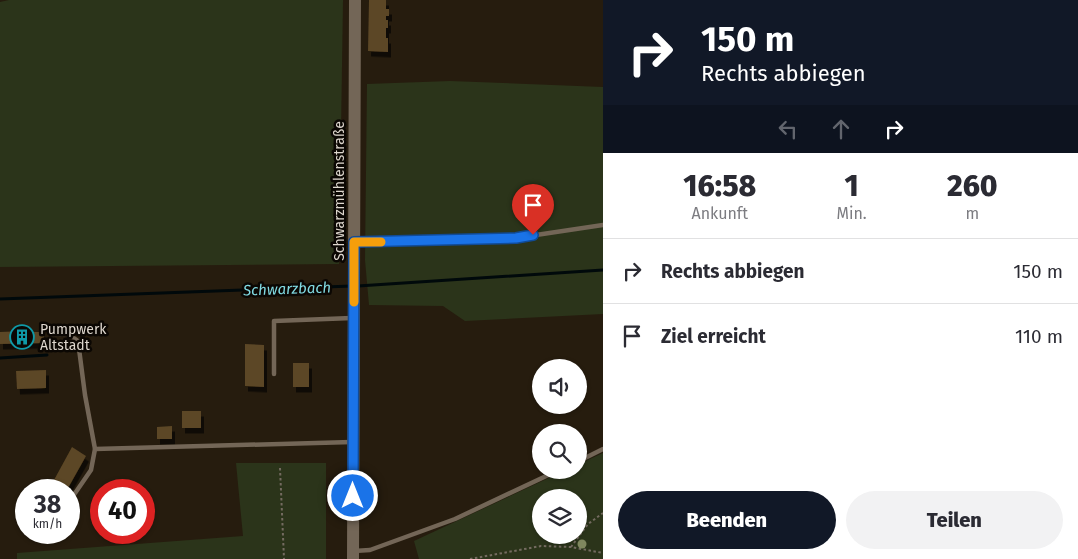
<!DOCTYPE html>
<html lang="de">
<meta charset="utf-8">
<style>
:root{--surface:#fff;--page:#f2f2f3;--text:#2b2b33;--muted:#7c7c81;--line:#e1e1e2;--accent:#111827}
body{margin:0;font-family:"Fira Sans",sans-serif;background:var(--page);color:var(--text);height:100vh;display:flex;flex-direction:column;font-size:19px;white-space:nowrap}
*{box-sizing:border-box;margin:0}
p{font-size:16px;color:var(--muted)}
.icon{flex:none;width:28px;height:28px;fill:none;stroke:currentColor;stroke-width:2;stroke-linecap:round;stroke-linejoin:round}
.map{position:relative;flex:1;overflow:hidden}
.panel{display:flex;flex-direction:column;background:var(--surface);width:475px}
.panel>*{flex:none}
.hud{background:#111827;color:#fff;overflow:hidden}
.buttons{position:absolute;left:532px;top:359px;display:grid;gap:10px}
.buttons a{display:grid;place-items:center;width:55px;height:55px;border-radius:50%;background:var(--surface);box-shadow:0 1px 4px #0004;font-size:25px}
.speed{position:absolute;left:15px;top:479px;display:flex;gap:10px;font-size:25px;font-weight:700;text-align:center}
.speed>*{display:grid;place-content:center;width:65px;height:65px;border-radius:50%;background:var(--surface);box-shadow:0 1px 4px #0004;line-height:1}
.speed small{font-size:12px;font-weight:400}
.speed .limit{border:8px solid #d22;background:#fff;color:#111}
.pin{position:absolute;display:grid;place-items:center;width:42px;height:42px;color:#fff;margin:-51px -21px;border-radius:50% 50% 50% 0;rotate:-45deg;box-shadow:0 0 5px #0007}
.pin .icon{rotate:45deg}
.me{position:absolute;width:55px;margin:-28px;rotate:0deg;stroke-linejoin:round;filter:drop-shadow(0 0 4px #0008)}
.turn{display:flex;align-items:center;gap:18px;height:105px;padding:0 15px;font-size:22px}
.turn .icon{width:65px;height:65px;stroke-width:2.5}
.turn b{display:block;font-size:35px;line-height:42px}
.lanes{display:flex;align-items:center;height:48px;padding:0 15px;background:#0003;justify-content:center;gap:25px;direction:ltr}
.lanes .off{opacity:.35}
.eta{display:flex;justify-content:space-evenly;align-items:center;height:85px;text-align:center}
.eta b{font-size:30px;font-weight:800;line-height:35px}
.button{display:flex;gap:10px;margin-top:auto;padding:10px 15px}
.button a{flex:1;height:58px;border-radius:30px;background:var(--accent);color:#fff;font-size:20px;font-weight:800;line-height:58px;text-align:center}
.button a+a{background:var(--page);color:var(--text)}
ul{padding:0;list-style:none}
li{display:flex;align-items:center;gap:15px;height:65px;padding:0 15px;border-top:1px solid var(--line)}
li div{flex:1}
li b{display:block;font-size:19px}
li em{font-style:normal}
main{display:flex;flex:1;min-height:0}
.map>svg:first-child{display:block}
</style>
<main>
<div class="map">
<svg width="603" height="559" viewBox="0 0 603 559">
<defs>
<filter id="shadow"><feDropShadow dx="3" dy="5.5" stdDeviation="0" flood-color="#0009"/></filter>
</defs>
<rect width="100%" height="100%" fill="#261c0e"/>
<g fill="#2b341a" fill-rule="evenodd">
<polygon points="9,0 343,0 339,264 0,267 0,2"/>
<polygon points="450,81 603,87 603,314 465,321 443,306 369,305 365,260 367,84"/>
<path d="M603 453V559H419L414 541 566 470H579V464ZM541 498H579V535H541Z"/>
<polygon points="236,463 326,463 326,559 17,559 17,553 243,536"/>
</g>
<g fill="none" stroke-linecap="round" stroke-linejoin="round">
<g stroke="#00090b" stroke-width="3">
<polyline points="358,286 603,270"/>
<polyline points="0,299 352,286"/>
<polyline points="0,358 47,355"/>
</g>
</g>
<g fill="#5b4625" filter="url(#shadow)">
<polygon points="369,0 386,0 386,9 389,9 389,16 386,16 386,20 388,20 388,28 386,28 386,38 388,38 388,52 368,51"/>
<polygon points="25,331 25,332 44,332 44,343 0,344 0,332"/>
<polygon points="245,344 264,345 264,387 245,386"/>
<rect x="293" y="363" width="16" height="24"/>
<polygon points="46,370 46,388 17,389 16,371"/>
<rect x="182" y="411" width="19" height="17"/>
<polygon points="172,426 172,439 157,439 157,427"/>
<polygon points="72,447 86,456 68,488 54,480"/>
</g>
<g fill="none" stroke-linecap="round" stroke-linejoin="round">
<g stroke="#746b60" stroke-width="2" stroke-dasharray="2.5 2.5" stroke-linecap="butt">
<polyline points="280,468 284,559"/>
<polyline points="571,547 588,524 603,513"/>
<polyline points="470,559 541,546 571,547 603,553"/>
</g>
<g stroke="#736657" stroke-width="4.5">
<polyline points="356,242 516,238 603,225"/>
<polyline points="51,334 68,334 78,341 85,395 95,449 91,470 69,502"/>
<polyline points="274,374 274,321 352,318"/>
<polyline points="95,449 352,442"/>
<polyline points="579,461 603,449"/>
<polyline points="354,551 370,550 455,519 559,470"/>
</g>
<polyline stroke="#736657" stroke-width="12" points="353,559 355,0"/>
</g>
<circle fill="#7f875e" cx="582" cy="544" r="4.5"/>
<g fill="none" stroke-linecap="round" stroke-linejoin="round">
<g stroke="#114b97" stroke-width="12">
<polyline id="route" points="353,496 354,242 516,238 533,235"/>
</g>
<use href="#route" stroke="#1a73e8" stroke-width="9"/>
<polyline stroke="#f59e0b" stroke-width="9" points="354,302 354,242 381,242"/>
</g>
<defs>
<g id="building-ring" transform="scale(1.25)"><circle r="9.5" fill="#0b0703" stroke="#0f9aa8" stroke-width="1.5"/><path d="M-4-6H4V6H1V3H-1V6H-4ZM-2.5-4.3h1.7v1.8h-1.7ZM.8-4.3h1.7v1.8H.8ZM-2.5-1h1.7V.8h-1.7ZM.8-1h1.7V.8H.8Z" fill="#0f9aa8"/></g>
</defs>
<g fill-rule="evenodd">
<use href="#building-ring" x="22" y="337"/>
</g>
<g text-anchor="middle" stroke-width="5" stroke-linejoin="round" paint-order="stroke">
<g font-size="14" fill="#ded7ce" stroke="#0b0703">
<text transform="translate(339 191) rotate(-90)" y="5">Schwarzmühlenstraße</text>
</g>
<g font-size="14" fill="#ded7ce" stroke="#0b0703" text-anchor="start">
<text x="40" y="334">Pumpwerk<tspan x="40" dy="16">Altstadt</tspan></text>
</g>
<g font-size="15" font-style="italic" fill="#82dbe3" stroke="#0b0703">
<text transform="translate(287 289) rotate(-2)" y="5">Schwarzbach</text>
</g>
</g>
</svg>
<div class="buttons">
<a><svg class="icon" aria-label="sound" viewBox="0 0 24 24"><path d="M4 9h4l5-4v14l-5-4H4zM17 9q2 3 0 6"/></svg></a>
<a><svg class="icon" aria-label="search" viewBox="0 0 24 24"><circle cx="10" cy="10" r="6"/><path d="M15 15l6 6"/></svg></a>
<a><svg class="icon" aria-label="layers" viewBox="0 0 24 24"><path d="M12 4l9 5-9 5-9-5zM3 14l9 5 9-5"/></svg></a>
</div>
<div class="speed"><div>38<small>km/h</small></div><div class="limit">40</div></div>
<div class="pin" style="left:533px;top:235px;background:#d93025"><svg class="icon" aria-label="arrive" viewBox="0 0 24 24"><path d="M6 21V4h12l-3 4 3 4H6"/></svg></div>
<svg class="me" style="left:353px;top:496px" viewBox="-20 -20 40 40"><circle r="17" fill="#1a73e8" stroke="#fff" stroke-width="3"/><path d="M0-11L8 9 0 5-8 9z" fill="#fff"/></svg>
</div>
<section class="panel">
<div class="hud">
<div class="turn"><svg class="icon" aria-label="right" viewBox="0 0 24 24"><path d="M7 20v-9h11M14 6l5 5-5 5"/></svg><div><b>150 m</b>Rechts abbiegen</div></div>
<div class="lanes"><svg class="icon off" aria-label="left" viewBox="0 0 24 24"><path d="M17 20v-9H6M10 6l-5 5 5 5"/></svg><svg class="icon off" aria-label="ahead" viewBox="0 0 24 24"><path d="M12 20V5M6 11l6-6 6 6"/></svg><svg class="icon" aria-label="right" viewBox="0 0 24 24"><path d="M7 20v-9h11M14 6l5 5-5 5"/></svg></div>
</div>
<div class="eta">
<div><b>16:58</b><p>Ankunft</p></div>
<div><b>1</b><p>Min.</p></div>
<div><b>260</b><p>m</p></div>
</div>
<ul>
<li><svg class="icon" aria-label="right" viewBox="0 0 24 24"><path d="M7 20v-9h11M14 6l5 5-5 5"/></svg><div><b>Rechts abbiegen</b></div><em>150 m</em></li>
<li><svg class="icon" aria-label="arrive" viewBox="0 0 24 24"><path d="M6 21V4h12l-3 4 3 4H6"/></svg><div><b>Ziel erreicht</b></div><em>110 m</em></li>
</ul>
<div class="button"><a>Beenden</a><a>Teilen</a></div>
</section>
</main>
